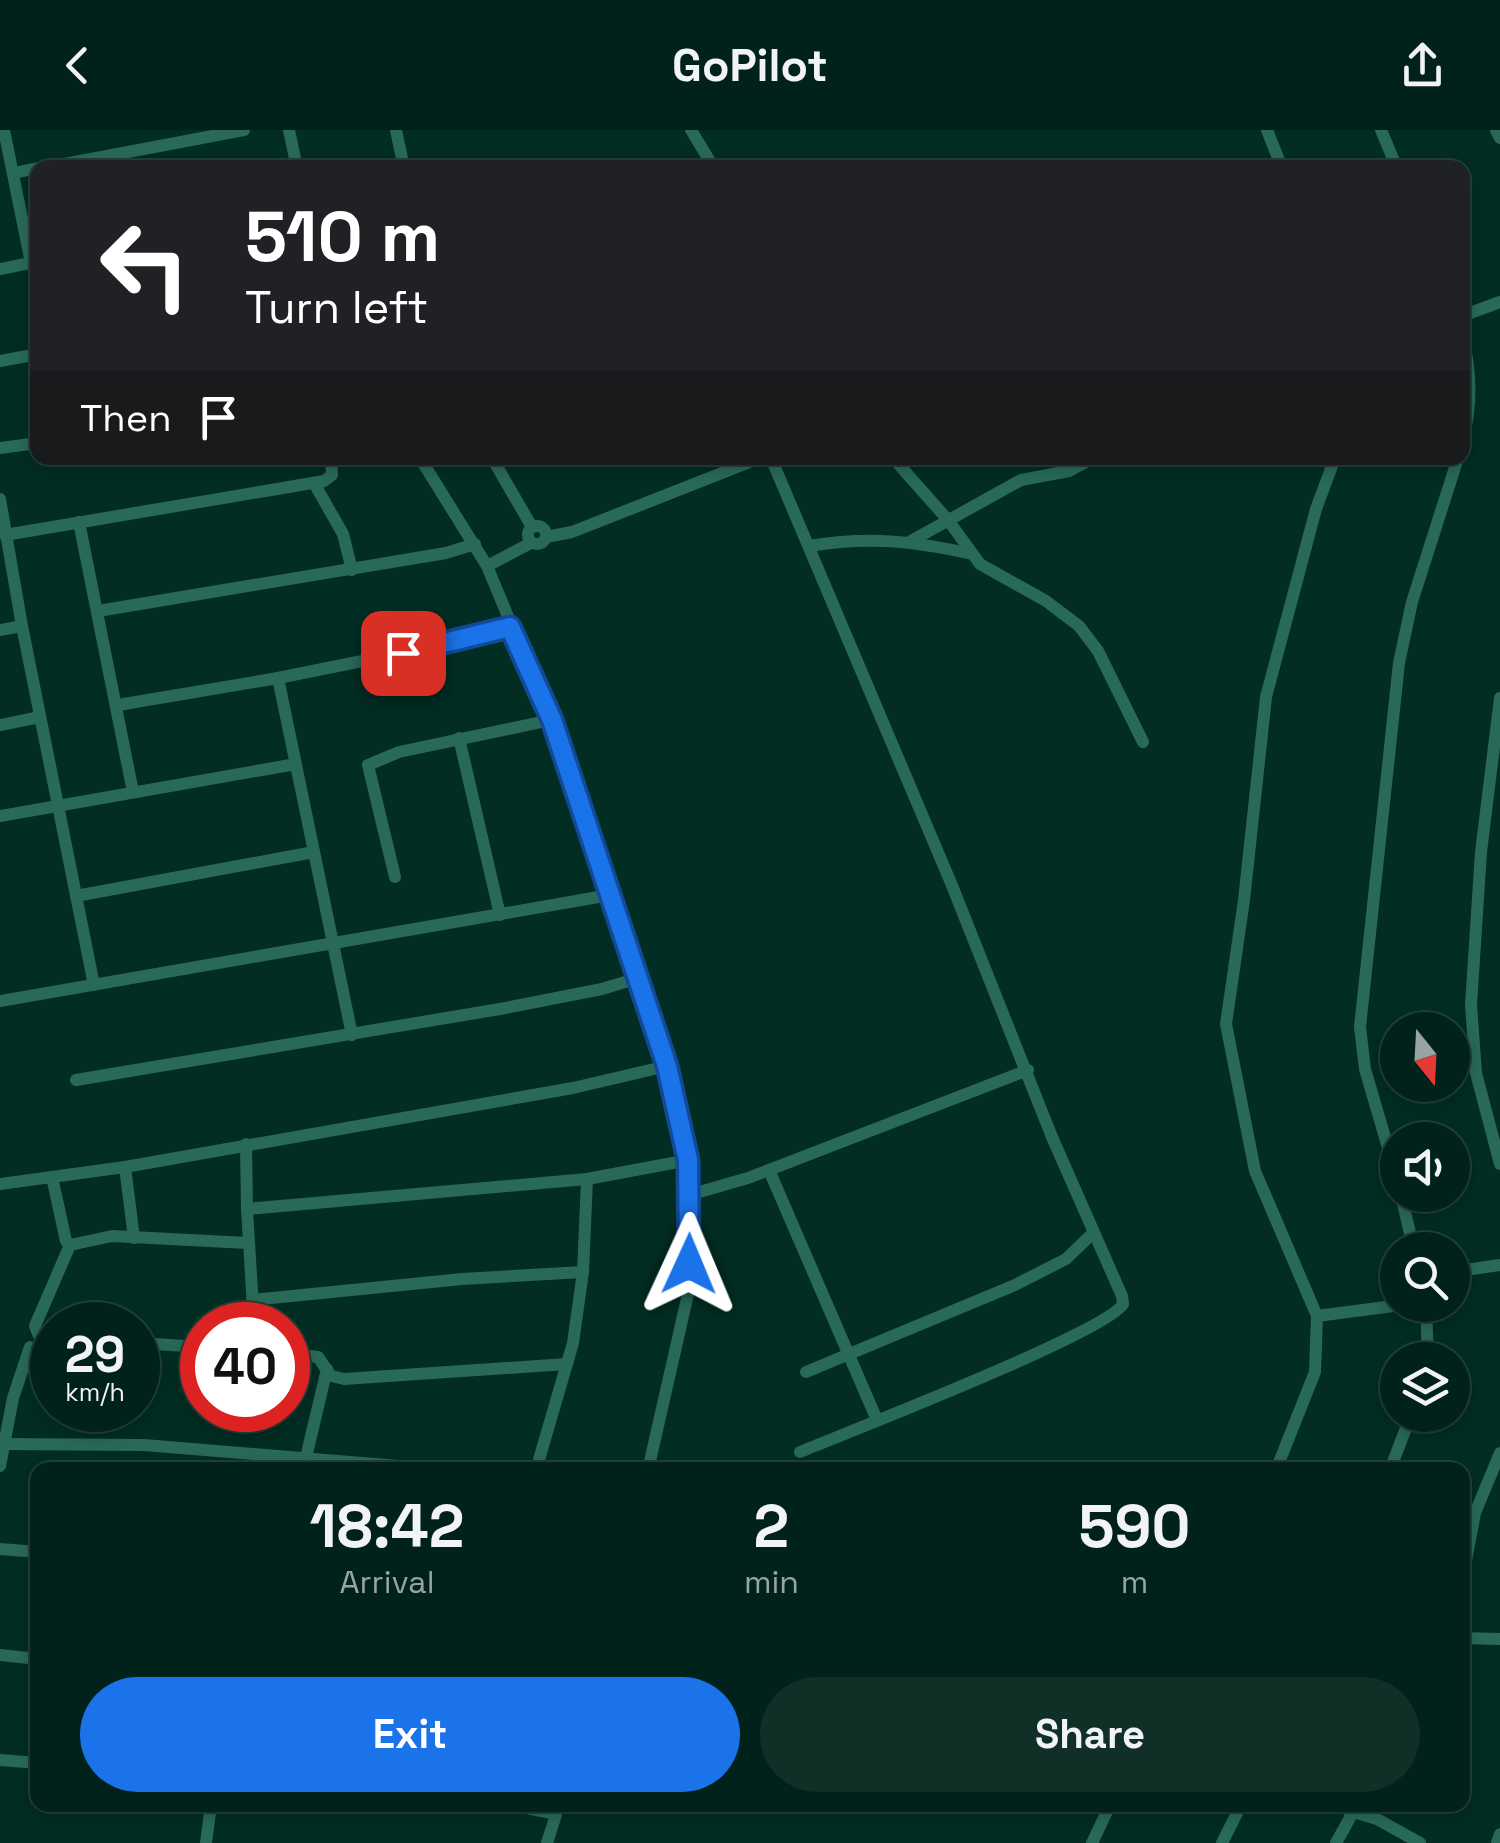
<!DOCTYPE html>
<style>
:root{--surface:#01221a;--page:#0f2f27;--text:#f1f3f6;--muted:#96a4a2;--line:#233f39;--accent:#1a73e8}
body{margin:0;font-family:"Space Grotesk",sans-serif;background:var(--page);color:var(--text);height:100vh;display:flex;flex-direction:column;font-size:38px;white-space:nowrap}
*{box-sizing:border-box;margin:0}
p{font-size:32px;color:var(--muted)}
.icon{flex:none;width:55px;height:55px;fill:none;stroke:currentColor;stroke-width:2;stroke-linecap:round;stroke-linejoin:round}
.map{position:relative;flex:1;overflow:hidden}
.drawer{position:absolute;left:30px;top:1332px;width:1440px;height:350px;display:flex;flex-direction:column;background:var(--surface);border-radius:20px;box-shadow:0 5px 15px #0003,0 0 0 2px var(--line)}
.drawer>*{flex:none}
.guide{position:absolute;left:30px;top:30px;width:1440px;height:305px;border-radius:20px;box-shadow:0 5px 15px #0003,0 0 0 2px var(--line);background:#202124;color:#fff;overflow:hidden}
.needle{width:65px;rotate:162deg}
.buttons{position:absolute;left:1380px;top:882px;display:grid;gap:20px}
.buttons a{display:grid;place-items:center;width:90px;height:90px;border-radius:50%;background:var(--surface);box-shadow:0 5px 15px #0003,0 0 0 2px var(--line);font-size:50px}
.speed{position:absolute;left:30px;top:1172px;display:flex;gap:20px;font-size:50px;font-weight:700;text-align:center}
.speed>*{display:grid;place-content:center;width:130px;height:130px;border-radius:50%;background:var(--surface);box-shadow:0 5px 15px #0003,0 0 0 2px var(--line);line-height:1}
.speed small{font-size:25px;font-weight:400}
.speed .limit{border:15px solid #d22;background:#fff;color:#111}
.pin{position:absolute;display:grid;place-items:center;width:85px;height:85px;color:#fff;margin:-42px;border-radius:20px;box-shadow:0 5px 15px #0006}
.me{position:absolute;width:110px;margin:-55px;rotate:1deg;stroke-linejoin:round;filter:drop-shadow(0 0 8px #0008)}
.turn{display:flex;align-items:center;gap:35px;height:210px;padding:0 50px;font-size:45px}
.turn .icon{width:130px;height:130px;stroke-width:2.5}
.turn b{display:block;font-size:70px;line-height:85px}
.then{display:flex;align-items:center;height:95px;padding:0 50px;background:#0003;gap:20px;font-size:38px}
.eta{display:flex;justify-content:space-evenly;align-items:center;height:170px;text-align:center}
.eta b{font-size:60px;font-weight:800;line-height:70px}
.primary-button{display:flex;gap:20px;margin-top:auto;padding:20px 50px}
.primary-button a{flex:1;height:115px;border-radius:60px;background:var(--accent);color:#fff;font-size:40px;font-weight:800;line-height:115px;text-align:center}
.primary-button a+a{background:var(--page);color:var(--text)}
header{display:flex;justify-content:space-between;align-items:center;height:130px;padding:0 50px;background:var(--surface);font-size:45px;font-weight:800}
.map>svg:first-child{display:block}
</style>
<header><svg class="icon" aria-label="back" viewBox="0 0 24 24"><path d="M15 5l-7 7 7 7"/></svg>GoPilot<svg class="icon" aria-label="share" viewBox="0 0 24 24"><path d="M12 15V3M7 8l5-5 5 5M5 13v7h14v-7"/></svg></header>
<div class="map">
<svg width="1500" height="1713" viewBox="0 0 1500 1713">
<rect width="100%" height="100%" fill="#012d23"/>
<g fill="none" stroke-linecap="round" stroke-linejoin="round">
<g stroke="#296958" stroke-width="12">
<polyline points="4,0 31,133"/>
<polyline points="289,0 297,38"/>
<polyline points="396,0 404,38"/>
<polyline points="691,0 714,38"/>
<polyline points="1267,0 1282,38"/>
<polyline points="1381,0 1397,38"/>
<polyline points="1496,0 1500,8"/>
<polyline points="43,38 244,0"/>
<polyline points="14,43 38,38"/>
<polyline points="0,139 35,132"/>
<polyline points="1462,186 1500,172"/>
<path d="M1462 203C1471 241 1473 274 1462 312"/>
<polyline points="0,231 38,224"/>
<polyline points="0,318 38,313"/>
<polyline points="420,328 487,436 551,590 667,936 685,1004 690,1104 688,1164 648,1340"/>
<polyline points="492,328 532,397"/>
<path d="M771 328 951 753 1052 1007 1122 1166 1123 1174C1107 1202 848 1302 800 1322"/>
<polyline points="893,328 948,390 980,434 1046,471 1079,496 1098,521 1143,612"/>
<polyline points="314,353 343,404 352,440"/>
<polyline points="0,369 22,496 94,855"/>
<polyline points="79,392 133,662"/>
<circle cx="537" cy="405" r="9"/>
<polyline points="5,405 324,351 332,345 331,328"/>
<polyline points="546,407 572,402 760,328"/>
<polyline points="911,411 1021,350 1069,341 1093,328"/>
<path d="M809 416C869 406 913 411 972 424"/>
<polyline points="487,436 531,413"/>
<polyline points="98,481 446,423 475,414"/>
<polyline points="0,500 22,496"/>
<polyline points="278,548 352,905"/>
<polyline points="1500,568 1481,722 1471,875 1476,943 1500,1034"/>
<polyline points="118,575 278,548 471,509 510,497"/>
<polyline points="0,595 40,587"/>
<polyline points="459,608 500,785"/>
<polyline points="0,686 296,634"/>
<polyline points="395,747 368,635 399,622 551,590"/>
<polyline points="76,766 314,722"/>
<polyline points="0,871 610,765"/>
<polyline points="76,950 500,879 602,859 638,848"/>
<polyline points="246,1014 247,1079 587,1049 689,1030"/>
<polyline points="125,1037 134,1108"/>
<polyline points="769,1040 877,1290"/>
<polyline points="52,1047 66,1111 70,1115 112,1106 248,1113"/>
<polyline points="1398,1052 1365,939 1360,897 1399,533 1412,472 1458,328"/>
<polyline points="0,1054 125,1037 573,958 667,936"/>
<polyline points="689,1065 748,1048 1028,940"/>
<polyline points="1401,1065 1414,1120"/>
<polyline points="247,1079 254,1195"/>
<polyline points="1452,1142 1500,1135"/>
<polyline points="252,1170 462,1149 583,1142"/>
<polyline points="1426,1175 1428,1230"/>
<polyline points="1317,1186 1401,1175"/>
<polyline points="52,1208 39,1206 35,1196 70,1115"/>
<polyline points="138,1213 202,1217"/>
<polyline points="288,1223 318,1227 331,1246 344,1249 567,1234"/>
<polyline points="806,1242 1015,1155 1066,1129 1093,1103"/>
<polyline points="0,1314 144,1315 446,1340"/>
<polyline points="0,1336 13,1268 30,1217"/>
<polyline points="303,1340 327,1239"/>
<polyline points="536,1340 573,1213 583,1142 587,1049"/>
<polyline points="1276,1340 1315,1242 1317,1186 1255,1041 1226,894 1244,770 1266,567 1316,379 1335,328"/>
<polyline points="1390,1340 1411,1285"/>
<polyline points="0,1419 38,1422"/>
<polyline points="1462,1452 1475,1383 1500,1323"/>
<polyline points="1462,1508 1500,1509"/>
<polyline points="0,1525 38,1529"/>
<polyline points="0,1630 38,1633"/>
<polyline points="512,1675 556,1684"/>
<polyline points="1350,1681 1377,1689 1420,1713"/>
<polyline points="206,1713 211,1675"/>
<polyline points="547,1713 559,1675"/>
<polyline points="1092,1713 1110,1675"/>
<polyline points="1222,1713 1241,1675"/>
<polyline points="1336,1713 1351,1686 1347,1677"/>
<polyline points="1497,1713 1500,1704"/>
</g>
</g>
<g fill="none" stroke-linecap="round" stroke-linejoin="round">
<g stroke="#114b97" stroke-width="25">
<polyline id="route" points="403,523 510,497 552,590 667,936 688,1030 689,1134"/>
</g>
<use href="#route" stroke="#1a73e8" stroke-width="18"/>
</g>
</svg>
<div class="buttons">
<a><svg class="needle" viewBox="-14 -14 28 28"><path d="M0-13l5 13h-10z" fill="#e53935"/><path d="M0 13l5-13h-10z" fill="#96a4a2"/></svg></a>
<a><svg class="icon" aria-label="sound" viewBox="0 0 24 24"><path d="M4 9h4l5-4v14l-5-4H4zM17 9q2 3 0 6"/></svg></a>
<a><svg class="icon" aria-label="search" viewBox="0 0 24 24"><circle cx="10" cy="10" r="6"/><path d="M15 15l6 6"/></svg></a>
<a><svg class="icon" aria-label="layers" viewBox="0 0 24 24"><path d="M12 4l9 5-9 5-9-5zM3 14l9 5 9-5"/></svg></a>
</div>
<div class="speed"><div>29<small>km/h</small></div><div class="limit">40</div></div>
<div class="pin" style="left:403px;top:523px;background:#d93025"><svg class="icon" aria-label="arrive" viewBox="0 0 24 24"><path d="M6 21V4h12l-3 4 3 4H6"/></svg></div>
<svg class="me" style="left:689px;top:1134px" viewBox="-20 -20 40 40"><path d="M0-17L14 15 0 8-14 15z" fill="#1a73e8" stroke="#fff" stroke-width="4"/></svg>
<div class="guide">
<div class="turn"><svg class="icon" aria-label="left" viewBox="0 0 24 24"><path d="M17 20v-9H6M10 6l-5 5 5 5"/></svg><div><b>510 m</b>Turn left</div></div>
<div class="then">Then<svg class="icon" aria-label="arrive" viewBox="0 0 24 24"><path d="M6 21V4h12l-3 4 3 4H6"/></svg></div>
</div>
<section class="drawer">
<div class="eta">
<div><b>18:42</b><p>Arrival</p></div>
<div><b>2</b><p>min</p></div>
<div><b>590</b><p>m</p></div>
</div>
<div class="primary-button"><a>Exit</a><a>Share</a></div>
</section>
</div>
